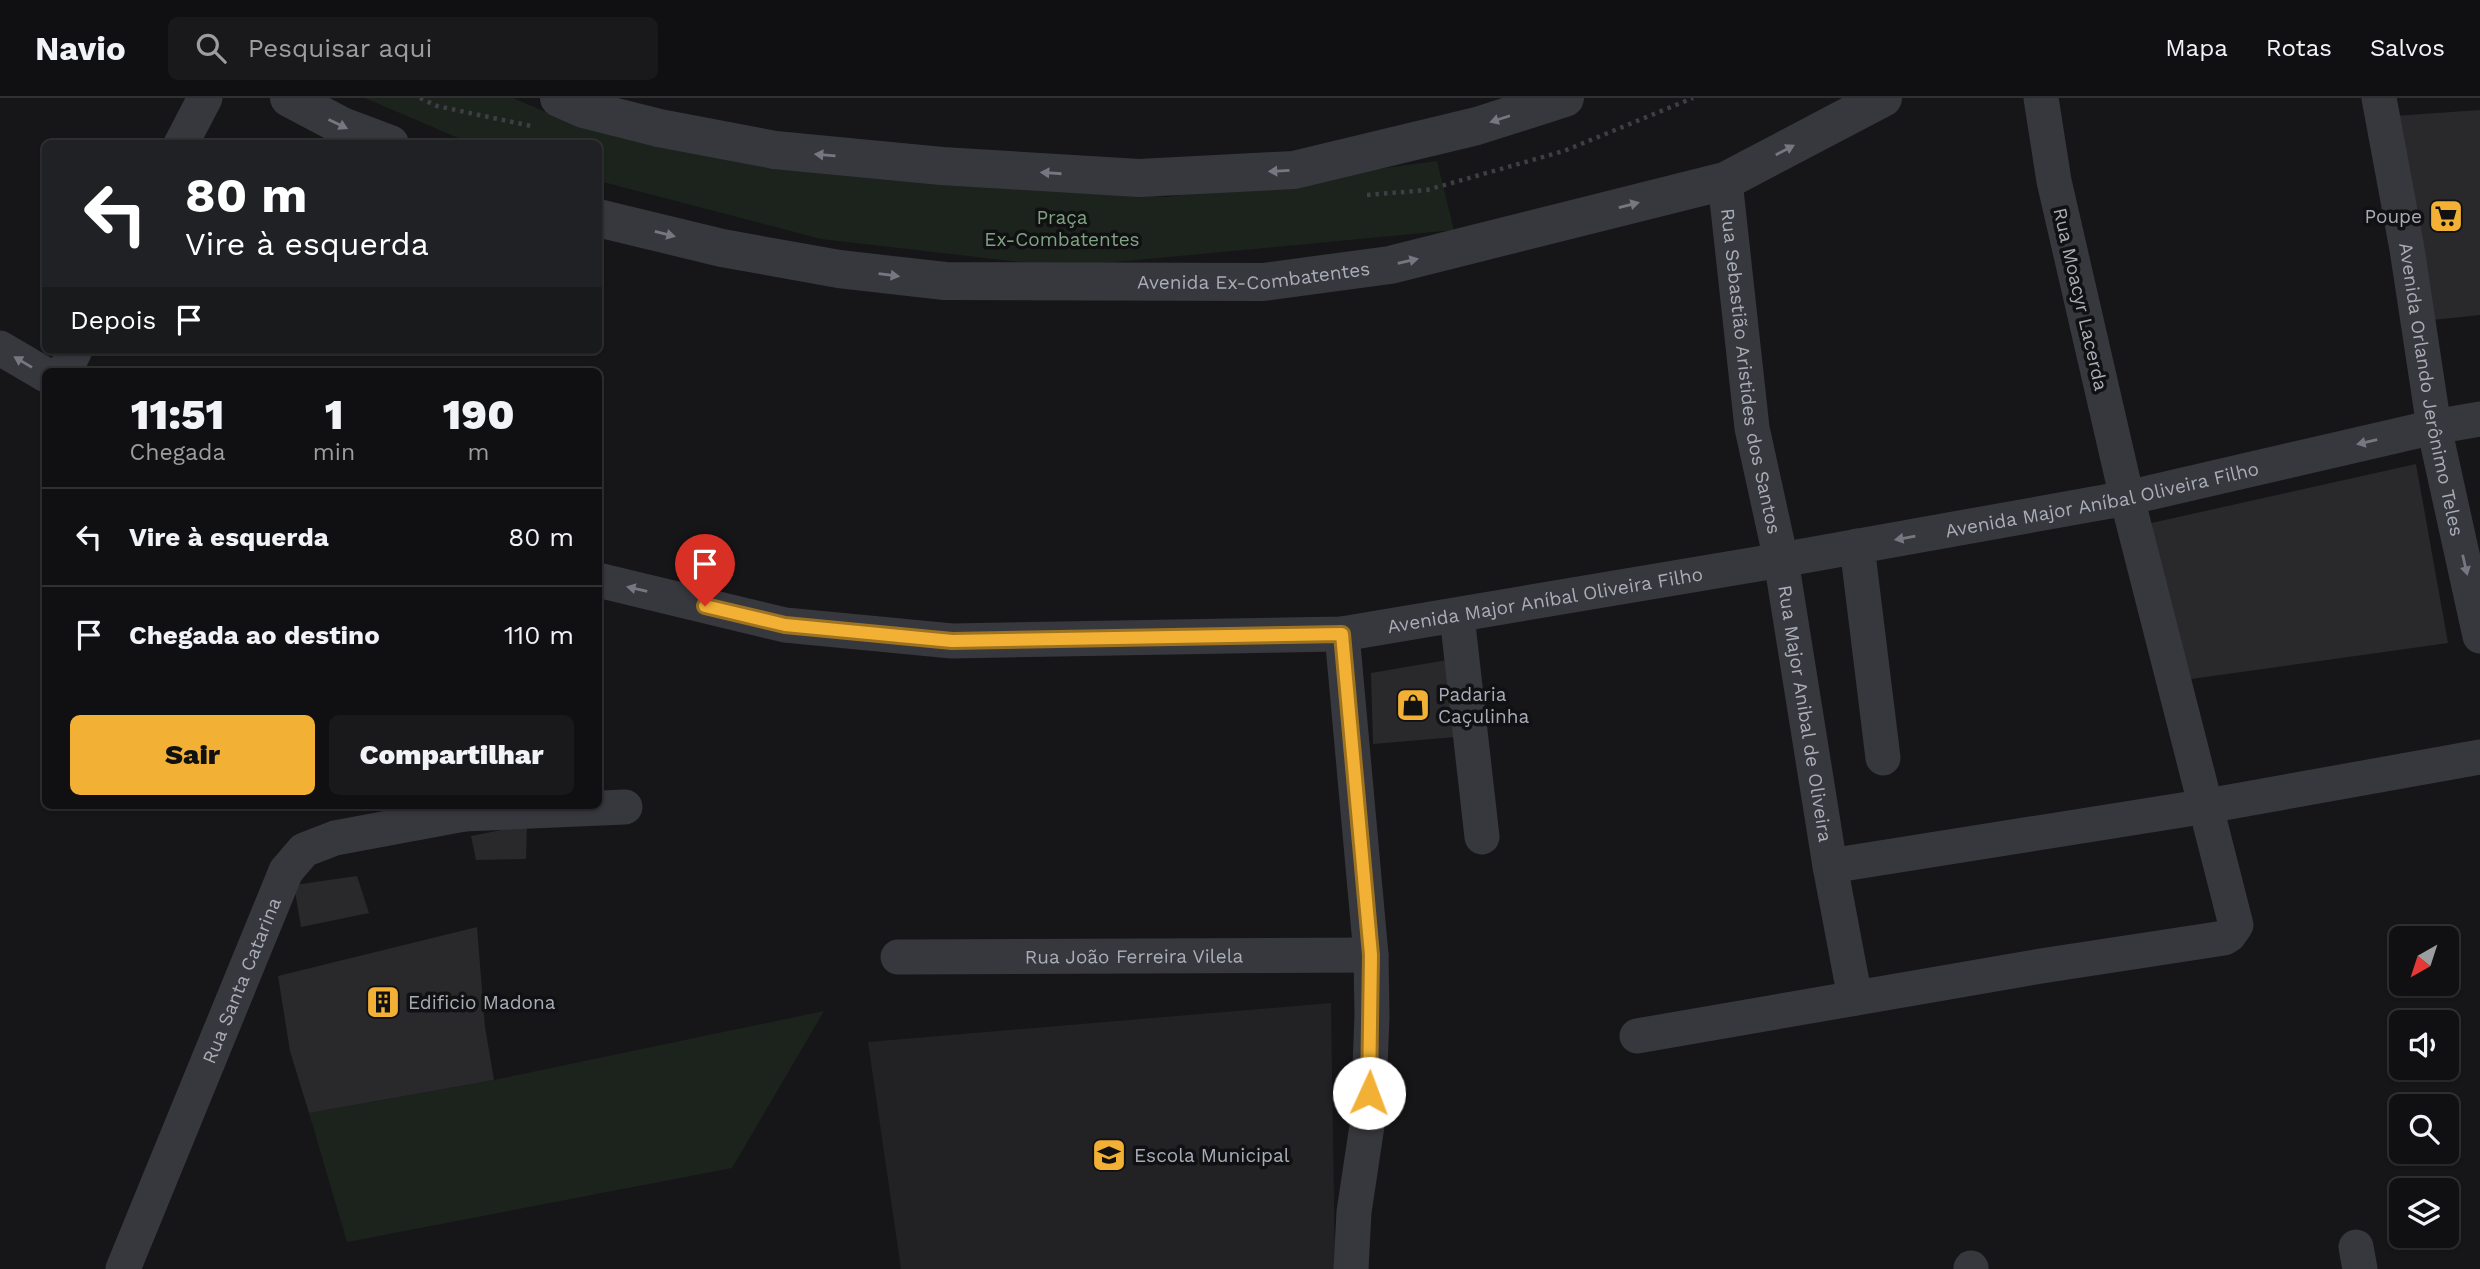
<!DOCTYPE html>
<html lang="pt">
<meta charset="utf-8">
<style>
:root{--surface:#101012;--page:#19191b;--text:#f1f3f6;--muted:#9c9d9f;--line:#303032;--accent:#f2b134}
body{margin:0;font-family:"Work Sans",sans-serif;background:var(--page);color:var(--text);height:100vh;display:flex;flex-direction:column;font-size:26px;white-space:nowrap}
*{box-sizing:border-box;margin:0}
p{font-size:23px;color:var(--muted)}
.icon{flex:none;width:38px;height:38px;fill:none;stroke:currentColor;stroke-width:2;stroke-linecap:round;stroke-linejoin:round}
.map{position:relative;flex:1;overflow:hidden}
.sheet{position:absolute;left:42px;top:270px;width:560px;height:441px;display:flex;flex-direction:column;background:var(--surface);border-radius:10px;box-shadow:0 2px 5px #0004,0 0 0 2px var(--line)}
.sheet>*{flex:none}
.banner{position:absolute;left:42px;top:42px;width:560px;height:214px;border-radius:10px;box-shadow:0 2px 5px #0004,0 0 0 2px var(--line);background:#202124;color:#fff;overflow:hidden}
.needle{width:46px;rotate:219deg}
.controls{position:absolute;left:2389px;top:828px;display:grid;gap:14px}
.controls a{display:grid;place-items:center;width:70px;height:70px;border-radius:10px;background:var(--surface);box-shadow:0 2px 5px #0004,0 0 0 2px var(--line);font-size:35px}
.pin{position:absolute;display:grid;place-items:center;width:60px;height:60px;color:#fff;margin:-72px -30px;border-radius:50% 50% 50% 0;rotate:-45deg;box-shadow:0 0 7px #0007}
.pin .icon{rotate:45deg}
.me{position:absolute;width:77px;margin:-38px;rotate:2deg;stroke-linejoin:round;filter:drop-shadow(0 0 5px #0008)}
.turn{display:flex;align-items:center;gap:24px;height:147px;padding:0 28px;font-size:32px}
.turn .icon{width:91px;height:91px;stroke-width:2.5}
.turn b{display:block;font-size:49px;line-height:60px}
.then{display:flex;align-items:center;height:66px;padding:0 28px;background:#0003;gap:14px;font-size:26px}
.eta{display:flex;justify-content:space-evenly;align-items:center;height:119px;text-align:center}
.eta b{font-size:42px;font-weight:800;line-height:49px}
.button{display:flex;gap:14px;margin-top:auto;padding:14px 28px}
.button a{flex:1;height:80px;border-radius:10px;background:var(--accent);color:#111;font-size:28px;font-weight:800;line-height:80px;text-align:center}
.button a+a{background:var(--page);color:var(--text)}
ul{padding:0;list-style:none}
li{display:flex;align-items:center;gap:21px;height:98px;padding:0 28px;border-top:2px solid var(--line)}
li div{flex:1}
li b{display:block;font-size:26px}
li em{font-style:normal}
header{display:flex;align-items:center;gap:42px;box-sizing:border-box;height:98px;padding:0 35px;background:var(--surface);border-bottom:2px solid var(--line)}
header strong{font-size:33px}
nav{display:flex;gap:38px;margin-inline-start:auto;font-size:24px}
.search{width:490px;height:63px;background:var(--page);display:flex;align-items:center;gap:18px;box-sizing:border-box;padding:0 24px;border-radius:10px;color:var(--muted);font-size:26px}
.map>svg:first-child{display:block}
</style>
<header>
<strong>Navio</strong>
<div class="search"><svg class="icon" aria-label="search" viewBox="0 0 24 24"><circle cx="10" cy="10" r="6"/><path d="M15 15l6 6"/></svg>Pesquisar aqui</div>
<nav><a>Mapa</a><a>Rotas</a><a>Salvos</a></nav>
</header>
<div class="map">
<svg width="2480" height="1171" viewBox="0 0 2480 1171">
<rect width="100%" height="100%" fill="#161618"/>
<polygon fill="#222225" points="1331,905 1335,1171 901,1171 868,944"/>
<g fill="#1c231d">
<polygon points="365,0 513,0 562,21 984,87 1166,99 1437,63 1454,132 1063,169 821,141 599,83 598,46 470,45"/>
<polygon points="824,913 732,1070 347,1144 309,1015 494,982"/>
</g>
<g fill="#29292c">
<polygon points="2480,12 2480,217 2432,222 2394,18"/>
<polygon points="2416,366 2448,545 2184,582 2138,428"/>
<polygon points="1453,561 1455,639 1373,646 1371,575"/>
<polygon points="527,727 526,761 476,762 471,738"/>
<polygon points="357,778 369,815 301,829 294,787"/>
<polygon points="477,829 485,929 494,982 309,1015 290,953 278,878"/>
</g>
<g fill="none" stroke-linecap="round" stroke-linejoin="round">
<g stroke="#3d3f44" stroke-width="4.5" stroke-dasharray="3.5 5" stroke-linecap="butt">
<polyline points="420,0 437,8 531,28"/>
<polyline points="1367,97 1427,92 1564,53 1693,0"/>
</g>
<g stroke="#37383d" stroke-width="35">
<path id="s1" d="M2379 0 2407 151 2434 329 2480 538"/>
<polyline points="181,46 205,0"/>
<path id="s2" d="M1725 83 1752 330 1781 462 1830 768 1855 900"/>
<polyline points="0,250 46,277"/>
<polyline points="65,273 75,252"/>
<polyline points="1857,448 1883,660"/>
<path id="s3" d="M598 482 785 527 952 543 1342 536 1781 462 2127 400 2434 329 2480 321"/>
<polyline points="1457,518 1482,739"/>
<polyline points="1342,536 1371,857 1372,918 1368,1021 1354,1114 1351,1171"/>
<polyline points="464,716 625,709"/>
<polyline points="1830,768 2207,708 2480,659"/>
<path id="s4" d="M898 859 1371 857"/>
<polyline points="1637,938 2041,868 2224,840 2229,837 2236,827 2127,400 2054,83 2041,0"/>
<polyline points="2356,1149 2360,1171"/>
<polyline points="1971,1170 1971,1171"/>
<path id="s5" d="M123 1171 286 773 304 752 335 740 464 716 462 707"/>
</g>
<g stroke="#37383d" stroke-width="38">
<polyline points="289,0 342,28 390,46"/>
<polyline points="559,0 584,11 659,30 775,52 942,68 1139,80 1294,72 1477,28 1565,0"/>
<path id="s6" d="M598 120 722 150 839 171 945 183 1263 184 1390 167 1725 83 1883 0"/>
</g>
</g>
<defs><path id="oneway-solid" d="M-6-.8H1V-3.2L6.5 0L1 3.2V.8H-6Z" transform="scale(1.75)"/></defs>
<g fill="#757881">
<use href="#oneway-solid" transform="translate(1500 21) rotate(162)"/>
<use href="#oneway-solid" transform="translate(338 26) rotate(26)"/>
<use href="#oneway-solid" transform="translate(1785 52) rotate(-28)"/>
<use href="#oneway-solid" transform="translate(825 57) rotate(-175)"/>
<use href="#oneway-solid" transform="translate(1279 73) rotate(177)"/>
<use href="#oneway-solid" transform="translate(1051 75) rotate(-176)"/>
<use href="#oneway-solid" transform="translate(1629 107) rotate(-14)"/>
<use href="#oneway-solid" transform="translate(665 136) rotate(14)"/>
<use href="#oneway-solid" transform="translate(1408 163) rotate(-13)"/>
<use href="#oneway-solid" transform="translate(889 177) rotate(7)"/>
<use href="#oneway-solid" transform="translate(23 264) rotate(-149)"/>
<use href="#oneway-solid" transform="translate(2367 344) rotate(167)"/>
<use href="#oneway-solid" transform="translate(1905 440) rotate(170)"/>
<use href="#oneway-solid" transform="translate(2465 467) rotate(77)"/>
<use href="#oneway-solid" transform="translate(637 491) rotate(-167)"/>
</g>
<g fill="none" stroke-linecap="round" stroke-linejoin="round">
<g stroke="#9d7322" stroke-width="18">
<polyline id="route" points="705,508 785,527 952,543 1342,536 1371,857 1369,995"/>
</g>
<use href="#route" stroke="#f2b134" stroke-width="12"/>
</g>
<defs>
<g id="supermarket-square" transform="scale(1.75)"><rect x="-9" y="-9" width="18" height="18" rx="4" fill="#f2b134" stroke="#111113"/><path d="M-6-5.5h2.5l.6 2H6L4.5 2H-2.5L-4.4-4H-6ZM-1.5 3.2a1.3 1.3 0 1 0 .1 0ZM3 3.2a1.3 1.3 0 1 0 .1 0Z" fill="#111"/></g>
<g id="shop-square" transform="scale(1.75)"><rect x="-9" y="-9" width="18" height="18" rx="4" fill="#f2b134" stroke="#111113"/><path d="M-5-2.5h2.3a2.7 3.5 0 0 1 5.4 0H5L5.5 6h-11ZM-1.5-2.5h3a1.5 2.3 0 0 0-3 0Z" fill="#111"/></g>
<g id="building-square" transform="scale(1.75)"><rect x="-9" y="-9" width="18" height="18" rx="4" fill="#f2b134" stroke="#111113"/><path d="M-4-6H4V6H1V3H-1V6H-4ZM-2.5-4.3h1.7v1.8h-1.7ZM.8-4.3h1.7v1.8H.8ZM-2.5-1h1.7V.8h-1.7ZM.8-1h1.7V.8H.8Z" fill="#111"/></g>
<g id="school-square" transform="scale(1.75)"><rect x="-9" y="-9" width="18" height="18" rx="4" fill="#f2b134" stroke="#111113"/><path d="M0-5L7-2L0 1L-7-2ZM-4 1L0 2.5L4 1V4Q0 6-4 4Z" fill="#111"/></g>
</defs>
<g fill-rule="evenodd">
<use href="#supermarket-square" x="2446" y="118"/>
<use href="#shop-square" x="1413" y="607"/>
<use href="#building-square" x="383" y="904"/>
<use href="#school-square" x="1109" y="1057"/>
</g>
<g text-anchor="middle" stroke-width="7" stroke-linejoin="round" paint-order="stroke">
<g font-size="19" fill="#a8adb8" stroke="#111113" text-anchor="start">
<text x="2422" y="125" text-anchor="end">Poupe</text>
<text x="1438" y="603">Padaria<tspan x="1438" dy="22">Caçulinha</tspan></text>
<text x="408" y="911">Edificio Madona</text>
<text x="1134" y="1064">Escola Municipal</text>
</g>
<g font-size="19" fill="#7fa381" stroke="#111113">
<text x="1062" y="126">Praça<tspan x="1062" dy="22">Ex-Combatentes</tspan></text>
</g>
<g font-size="19" fill="#a8adb8" stroke="#111113">
<text dy="7" stroke="none"><textPath href="#s6" startOffset="662">Avenida Ex-Combatentes</textPath></text>
<text transform="translate(2081 201) rotate(77)" y="7">Rua Moacyr Lacerda</text>
<text dy="7" stroke="none"><textPath href="#s2" startOffset="192">Rua Sebastião Aristides dos Santos</textPath></text>
<text dy="7" stroke="none"><textPath href="#s1" startOffset="296">Avenida Orlando Jerônimo Teles</textPath></text>
<text dy="7" stroke="none"><textPath href="#s3" startOffset="1522">Avenida Major Aníbal Oliveira Filho</textPath></text>
<text dy="7" stroke="none"><textPath href="#s3" startOffset="956">Avenida Major Aníbal Oliveira Filho</textPath></text>
<text dy="7" stroke="none"><textPath href="#s2" startOffset="539">Rua Major Anibal de Oliveira</textPath></text>
<text dy="7" stroke="none"><textPath href="#s4" startOffset="236">Rua João Ferreira Vilela</textPath></text>
<text dy="7" stroke="none"><textPath href="#s5" startOffset="312">Rua Santa Catarina</textPath></text>
</g>
</g>
</svg>
<div class="controls">
<a><svg class="needle" viewBox="-14 -14 28 28"><path d="M0-13l5 13h-10z" fill="#e53935"/><path d="M0 13l5-13h-10z" fill="#9c9d9f"/></svg></a>
<a><svg class="icon" aria-label="sound" viewBox="0 0 24 24"><path d="M4 9h4l5-4v14l-5-4H4zM17 9q2 3 0 6"/></svg></a>
<a><svg class="icon" aria-label="search" viewBox="0 0 24 24"><circle cx="10" cy="10" r="6"/><path d="M15 15l6 6"/></svg></a>
<a><svg class="icon" aria-label="layers" viewBox="0 0 24 24"><path d="M12 4l9 5-9 5-9-5zM3 14l9 5 9-5"/></svg></a>
</div>
<div class="pin" style="left:705px;top:508px;background:#d93025"><svg class="icon" aria-label="arrive" viewBox="0 0 24 24"><path d="M6 21V4h12l-3 4 3 4H6"/></svg></div>
<svg class="me" style="left:1369px;top:995px" viewBox="-20 -20 40 40"><circle r="19" fill="#fff"/><path d="M0-13L10 11 0 6-10 11z" fill="#f2b134"/></svg>
<div class="banner">
<div class="turn"><svg class="icon" aria-label="left" viewBox="0 0 24 24"><path d="M17 20v-9H6M10 6l-5 5 5 5"/></svg><div><b>80 m</b>Vire à esquerda</div></div>
<div class="then">Depois<svg class="icon" aria-label="arrive" viewBox="0 0 24 24"><path d="M6 21V4h12l-3 4 3 4H6"/></svg></div>
</div>
<section class="sheet">
<div class="eta">
<div><b>11:51</b><p>Chegada</p></div>
<div><b>1</b><p>min</p></div>
<div><b>190</b><p>m</p></div>
</div>
<ul>
<li><svg class="icon" aria-label="left" viewBox="0 0 24 24"><path d="M17 20v-9H6M10 6l-5 5 5 5"/></svg><div><b>Vire à esquerda</b></div><em>80 m</em></li>
<li><svg class="icon" aria-label="arrive" viewBox="0 0 24 24"><path d="M6 21V4h12l-3 4 3 4H6"/></svg><div><b>Chegada ao destino</b></div><em>110 m</em></li>
</ul>
<div class="button"><a>Sair</a><a>Compartilhar</a></div>
</section>
</div>
